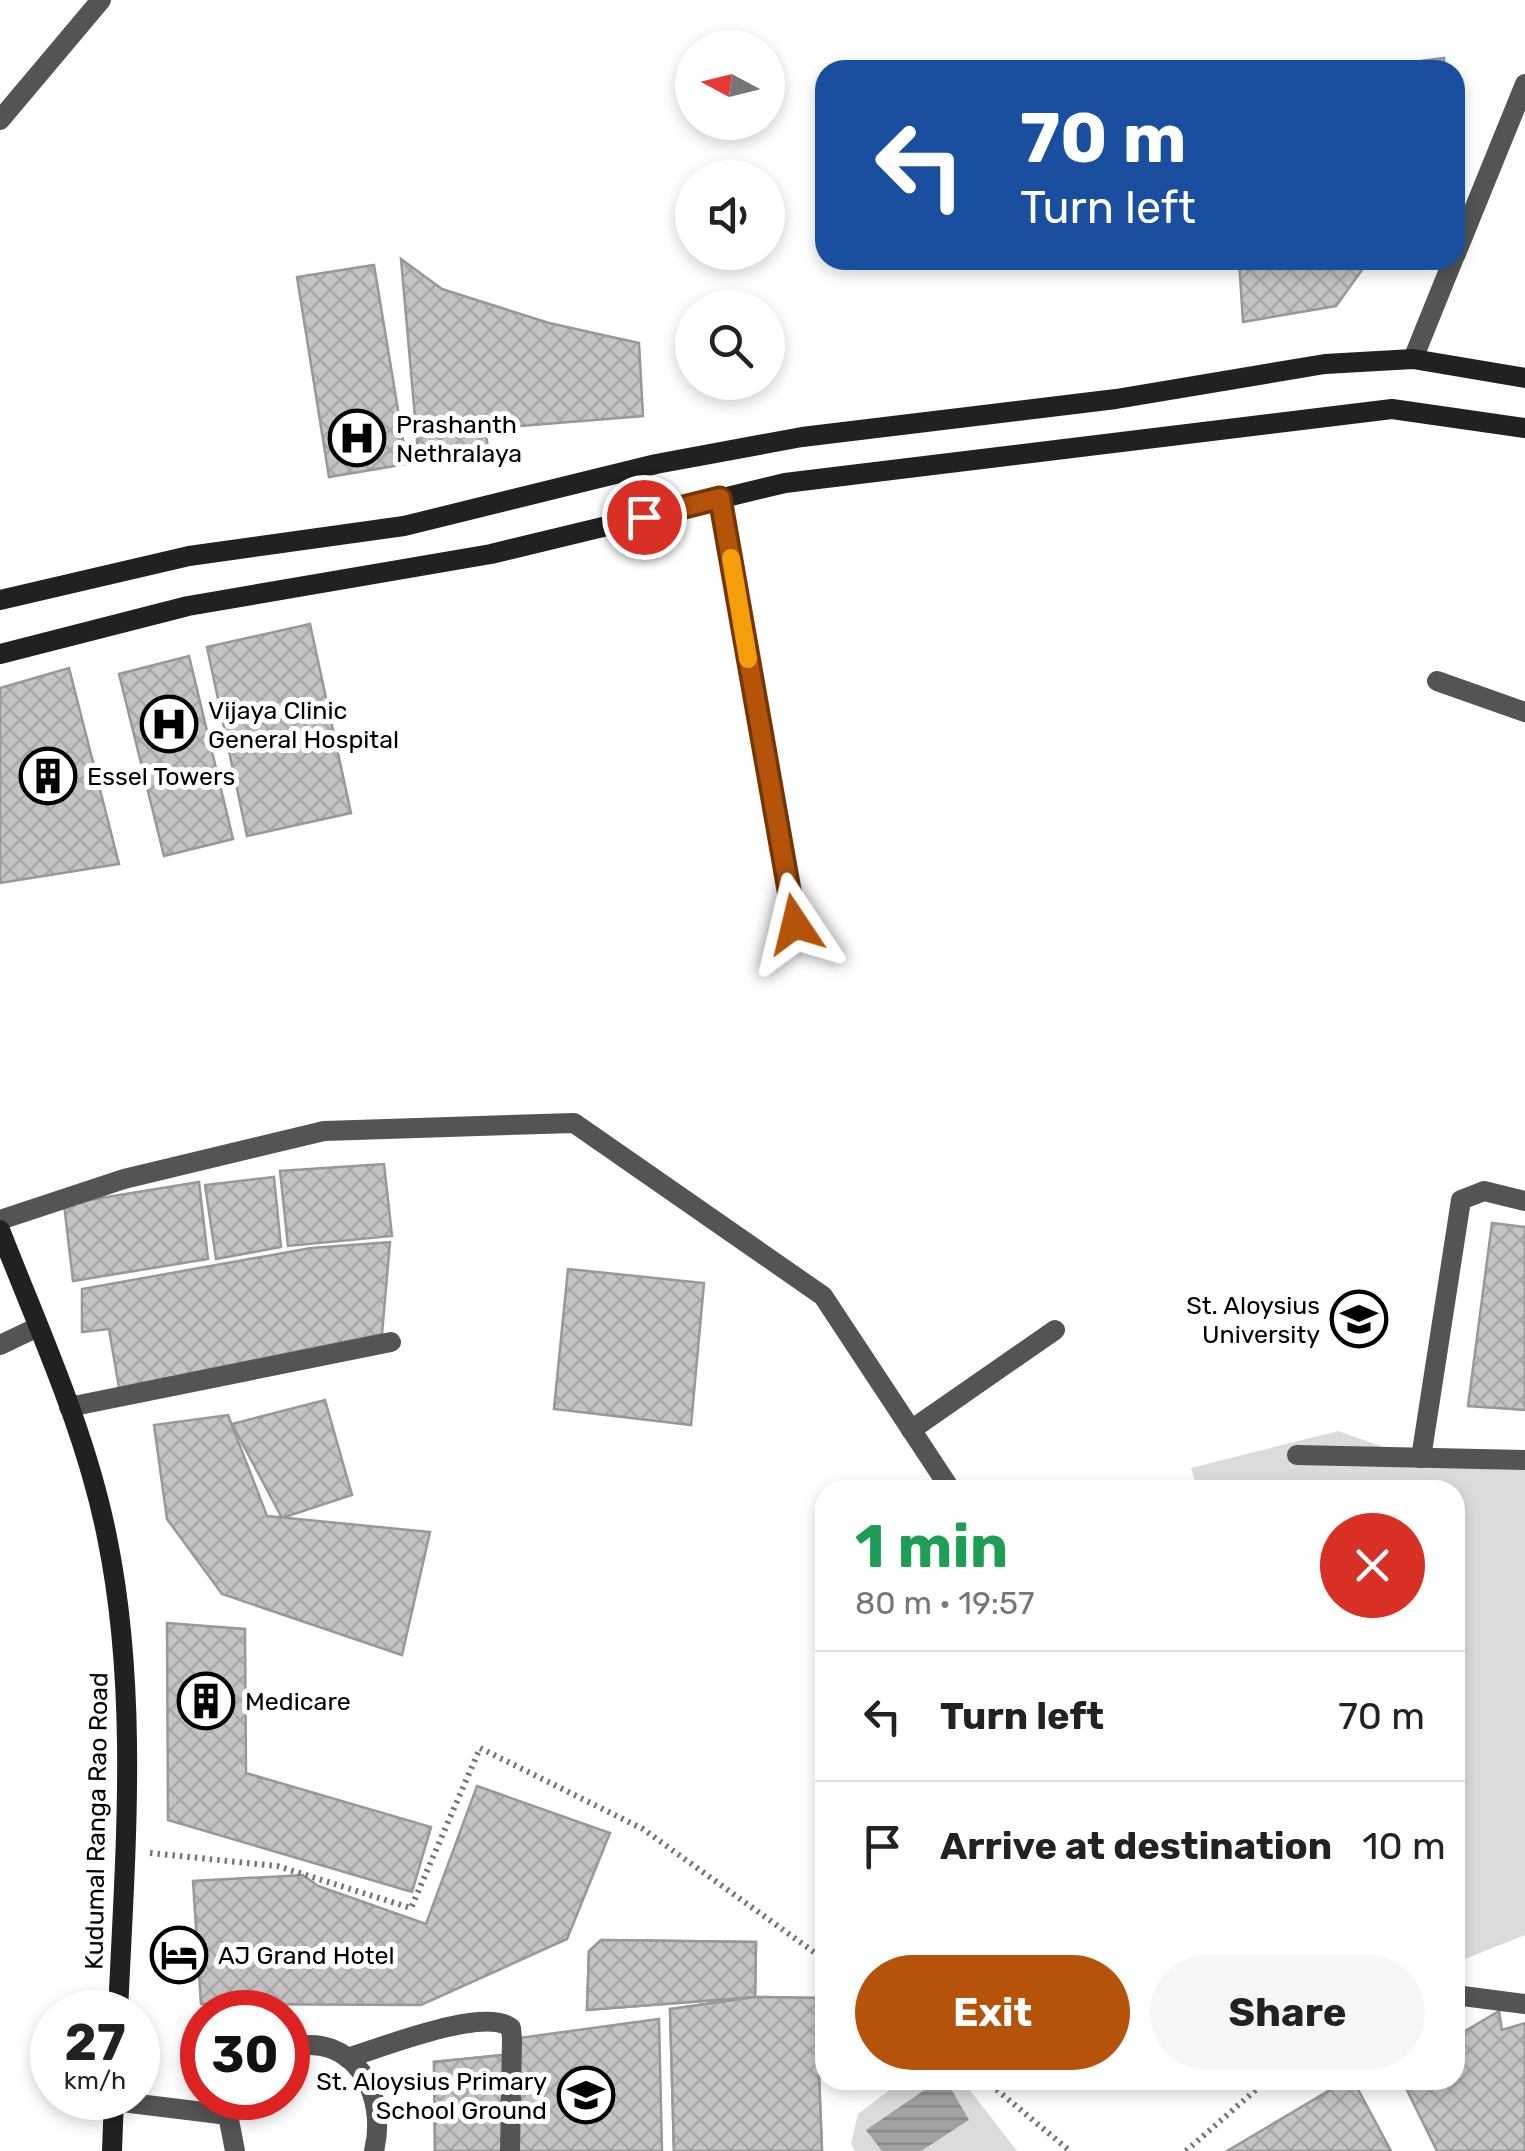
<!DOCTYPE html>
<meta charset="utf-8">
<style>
:root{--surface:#fff;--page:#f6f6f6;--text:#222;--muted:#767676;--line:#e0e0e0;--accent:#b45309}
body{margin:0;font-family:Rubik,sans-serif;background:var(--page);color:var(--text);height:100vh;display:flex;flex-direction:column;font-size:38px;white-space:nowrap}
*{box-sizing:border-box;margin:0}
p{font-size:32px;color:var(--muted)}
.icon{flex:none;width:55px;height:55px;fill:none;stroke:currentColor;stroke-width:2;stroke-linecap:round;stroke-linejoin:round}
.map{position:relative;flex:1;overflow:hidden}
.drawer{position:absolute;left:815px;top:1480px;width:650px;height:610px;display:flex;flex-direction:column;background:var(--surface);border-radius:30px;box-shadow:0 5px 15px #0003}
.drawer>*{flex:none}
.hud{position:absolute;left:815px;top:60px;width:650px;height:210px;border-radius:30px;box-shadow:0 5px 15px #0003;background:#1a4fa0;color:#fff;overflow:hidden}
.needle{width:65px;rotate:277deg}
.fabs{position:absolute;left:675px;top:30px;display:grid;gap:20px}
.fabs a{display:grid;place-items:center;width:110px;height:110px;border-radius:50%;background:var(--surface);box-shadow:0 5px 15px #0003;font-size:50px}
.speed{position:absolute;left:30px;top:1990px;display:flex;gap:20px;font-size:50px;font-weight:700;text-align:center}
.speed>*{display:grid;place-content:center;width:130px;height:130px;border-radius:50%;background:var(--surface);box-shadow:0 5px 15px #0003;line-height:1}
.speed small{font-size:25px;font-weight:400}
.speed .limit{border:15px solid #d22;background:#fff;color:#111}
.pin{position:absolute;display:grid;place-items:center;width:85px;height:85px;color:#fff;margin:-42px;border:5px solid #fff;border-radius:50%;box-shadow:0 2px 10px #0007}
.me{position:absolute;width:110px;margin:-55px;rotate:350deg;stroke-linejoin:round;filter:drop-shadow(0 0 8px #0008)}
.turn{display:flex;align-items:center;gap:35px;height:210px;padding:0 40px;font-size:45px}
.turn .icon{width:130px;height:130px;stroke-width:2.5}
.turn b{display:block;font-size:70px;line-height:85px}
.round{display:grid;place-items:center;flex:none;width:105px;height:105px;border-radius:52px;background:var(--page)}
.summary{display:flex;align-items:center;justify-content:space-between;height:170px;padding:0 40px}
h1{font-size:60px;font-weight:700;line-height:75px;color:#1e9e55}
.cta{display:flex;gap:20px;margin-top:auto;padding:20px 40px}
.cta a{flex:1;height:115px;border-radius:60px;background:var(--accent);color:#fff;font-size:40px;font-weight:700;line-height:115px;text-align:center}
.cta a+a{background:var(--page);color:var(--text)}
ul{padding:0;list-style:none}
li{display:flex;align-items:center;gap:30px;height:130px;padding:0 40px;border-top:2px solid var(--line)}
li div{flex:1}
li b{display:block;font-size:38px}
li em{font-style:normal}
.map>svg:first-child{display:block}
</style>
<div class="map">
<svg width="1525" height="2151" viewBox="0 0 1525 2151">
<defs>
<pattern id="water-rules" width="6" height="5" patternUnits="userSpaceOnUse" patternTransform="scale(2.5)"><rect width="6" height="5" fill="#a2a2a2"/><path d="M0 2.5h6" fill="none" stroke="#8a8a8a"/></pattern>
<pattern id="building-cross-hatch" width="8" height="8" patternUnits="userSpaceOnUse" patternTransform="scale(2.5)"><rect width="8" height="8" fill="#c4c4c4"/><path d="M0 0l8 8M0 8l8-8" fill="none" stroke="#a7a7a7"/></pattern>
</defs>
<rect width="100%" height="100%" fill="#fff"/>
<g fill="#dbdbdb">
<polygon points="1338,1431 1403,1454 1525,1468 1525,1935 1455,1963 1455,1490 1198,1490 1191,1468"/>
<polygon points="903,2080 962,2080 1017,2151 855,2151 851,2144 858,2114"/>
</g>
<polygon fill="url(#water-rules)" points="939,2080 946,2080 969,2120 921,2151 882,2151 866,2130"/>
<g fill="url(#building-cross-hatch)" stroke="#989898" stroke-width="2.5">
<polygon points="1444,58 1445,70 1350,70"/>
<polygon points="401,259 442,289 549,323 639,343 643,416 485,429 490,460 419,463"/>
<polygon points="1239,260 1369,260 1336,306 1243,322"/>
<polygon points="374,265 407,464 329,477 297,277"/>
<polygon points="310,624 351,813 247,836 207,647"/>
<polygon points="189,656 233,839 164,856 119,674"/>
<polygon points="69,668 119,864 0,883 0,688"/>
<polygon points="384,1164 392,1236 288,1246 280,1171"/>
<polygon points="274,1177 281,1247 216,1259 205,1185"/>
<polygon points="199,1182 208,1259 73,1281 64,1204"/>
<polygon points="1492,1223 1525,1227 1525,1410 1468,1406"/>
<polygon points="390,1242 382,1334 119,1388 109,1329 82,1332 82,1289 311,1248"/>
<polygon points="568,1269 704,1283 691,1425 554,1409"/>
<polygon points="325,1400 352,1495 282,1518 232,1424"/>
<polygon points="228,1415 267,1516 430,1532 402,1655 222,1594 167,1519 154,1425"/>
<polygon points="167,1623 245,1629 246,1773 431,1827 412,1892 168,1820"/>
<polygon points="477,1786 610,1833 567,1939 421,2005 201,2004 193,1881 303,1875 318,1886 426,1924"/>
<polygon points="601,1940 756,1942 755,1997 587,2010 589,1951"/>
<polygon points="601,1940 756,1942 755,1997 587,2010 589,1951"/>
<polygon points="755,1997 816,1998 822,2151 674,2151 670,2009"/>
<polygon points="755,1997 816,1998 822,2151 674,2151 670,2009"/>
<polygon points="1499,2011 1502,2030 1525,2023 1525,2151 1437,2151 1402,2080 1455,2080 1455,2037"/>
<polygon points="659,2019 662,2151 510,2151 512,2039"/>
<polygon points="504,2055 502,2151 435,2151 434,2062"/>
<polygon points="504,2055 502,2151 435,2151 434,2062"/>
<polygon points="1347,2080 1353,2080 1391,2151 1227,2151"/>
</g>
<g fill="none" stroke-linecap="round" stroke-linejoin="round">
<g stroke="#767676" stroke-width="6" stroke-dasharray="2.5 5" stroke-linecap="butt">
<polyline points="150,1853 277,1866 411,1908 480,1748 643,1829 825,1960"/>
<polyline points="985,2080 1070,2151"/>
<polyline points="1186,2151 1267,2080"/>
</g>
<g stroke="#545454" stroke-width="20">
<polyline points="1437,681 1525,712"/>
<polyline points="0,1220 124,1179 324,1131 574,1123 823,1296 951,1490"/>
<polyline points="911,1430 1055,1330"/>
<polyline points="1455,1995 1525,2004"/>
<path d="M288 2048C354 2030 388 2095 374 2151"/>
<path d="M347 2058C381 2048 485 2006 511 2028L512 2039 510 2151"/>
<polyline points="233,2098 228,2115 235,2151"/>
<polyline points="114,2101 228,2115"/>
</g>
<g stroke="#545454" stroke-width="20">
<polyline points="0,120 101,0"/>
<polyline points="1455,256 1525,84"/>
<polyline points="1413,359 1453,260"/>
<polyline points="720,498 795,924"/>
<polyline points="69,1407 391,1342"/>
<polyline points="1297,1455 1525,1460"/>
<polyline points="1421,1458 1461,1200 1484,1191 1525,1201"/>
</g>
<polyline stroke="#545454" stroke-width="20" points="0,1345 38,1327"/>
<g stroke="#212121" stroke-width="20">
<polyline points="0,600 189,556 404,526 656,464 802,437 1116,399 1325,364 1413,359 1525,378"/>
<polyline points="0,654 188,606 491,554 785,483 1392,409 1525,428"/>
<path d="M0 1230C39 1330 86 1431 107 1537 139 1693 125 1855 118 2012"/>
<polyline points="112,2151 114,2098"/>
</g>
</g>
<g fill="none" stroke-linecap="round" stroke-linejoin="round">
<g stroke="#753606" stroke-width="25">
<polyline id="route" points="644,517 720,498 795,924"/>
</g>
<use href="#route" stroke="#b45309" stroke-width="18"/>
<polyline stroke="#f59e0b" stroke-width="18" points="731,558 748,659"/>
</g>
<defs>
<g id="hospital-ring" transform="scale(2.875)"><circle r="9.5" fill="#fff" stroke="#000" stroke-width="1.5"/><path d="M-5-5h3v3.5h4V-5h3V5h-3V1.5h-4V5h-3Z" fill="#000"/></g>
<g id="building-ring" transform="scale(2.875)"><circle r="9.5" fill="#fff" stroke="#000" stroke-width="1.5"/><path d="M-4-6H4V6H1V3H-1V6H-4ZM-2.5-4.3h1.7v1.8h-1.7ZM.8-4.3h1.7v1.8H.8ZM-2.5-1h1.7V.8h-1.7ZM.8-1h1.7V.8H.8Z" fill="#000"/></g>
<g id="university-ring" transform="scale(2.875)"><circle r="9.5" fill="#fff" stroke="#000" stroke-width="1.5"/><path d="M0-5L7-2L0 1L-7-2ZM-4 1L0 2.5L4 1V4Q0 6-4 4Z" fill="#000"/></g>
<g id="hotel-ring" transform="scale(2.875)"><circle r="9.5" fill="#fff" stroke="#000" stroke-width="1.5"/><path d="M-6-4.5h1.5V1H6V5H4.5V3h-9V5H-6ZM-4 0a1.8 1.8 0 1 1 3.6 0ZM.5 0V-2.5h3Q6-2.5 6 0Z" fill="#000"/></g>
<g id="school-ring" transform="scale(2.875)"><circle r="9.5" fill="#fff" stroke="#000" stroke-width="1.5"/><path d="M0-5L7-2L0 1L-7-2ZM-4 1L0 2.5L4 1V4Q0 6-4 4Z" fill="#000"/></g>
</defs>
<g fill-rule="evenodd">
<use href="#hospital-ring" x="357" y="438"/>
<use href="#hospital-ring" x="169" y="724"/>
<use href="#building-ring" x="48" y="776"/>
<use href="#university-ring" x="1359" y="1319"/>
<use href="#building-ring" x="206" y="1701"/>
<use href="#hotel-ring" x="179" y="1955"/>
<use href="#school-ring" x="586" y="2095"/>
</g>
<g text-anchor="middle" stroke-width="10" stroke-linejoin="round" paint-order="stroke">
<g font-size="25" fill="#000" stroke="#fff" text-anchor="start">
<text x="396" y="433">Prashanth<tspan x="396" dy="29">Nethralaya</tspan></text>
<text x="208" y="719">Vijaya Clinic<tspan x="208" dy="29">General Hospital</tspan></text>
<text x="87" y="785">Essel Towers</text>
<text x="1320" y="1314" text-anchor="end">St. Aloysius<tspan x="1320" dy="29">University</tspan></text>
<text x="245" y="1710">Medicare</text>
<text x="218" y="1964">AJ Grand Hotel</text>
<text x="547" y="2090" text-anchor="end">St. Aloysius Primary<tspan x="547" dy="29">School Ground</tspan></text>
</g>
<g font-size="25" fill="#000" stroke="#fff">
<text transform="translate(96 1821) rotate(-89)" y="9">Kudumal Ranga Rao Road</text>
</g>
</g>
</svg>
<div class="fabs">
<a><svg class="needle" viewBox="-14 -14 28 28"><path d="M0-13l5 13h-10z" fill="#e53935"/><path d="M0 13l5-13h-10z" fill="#767676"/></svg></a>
<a><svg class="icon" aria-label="sound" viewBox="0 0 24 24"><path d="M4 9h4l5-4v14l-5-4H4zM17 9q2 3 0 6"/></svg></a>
<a><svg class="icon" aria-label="search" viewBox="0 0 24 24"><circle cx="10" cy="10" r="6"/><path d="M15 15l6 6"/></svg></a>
</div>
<div class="speed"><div>27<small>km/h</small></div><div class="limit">30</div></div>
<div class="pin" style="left:644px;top:517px;background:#d93025"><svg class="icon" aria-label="arrive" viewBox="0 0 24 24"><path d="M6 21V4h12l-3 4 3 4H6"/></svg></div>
<svg class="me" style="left:795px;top:924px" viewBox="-20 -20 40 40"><path d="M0-17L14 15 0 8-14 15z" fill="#b45309" stroke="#fff" stroke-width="4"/></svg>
<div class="hud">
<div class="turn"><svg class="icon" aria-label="left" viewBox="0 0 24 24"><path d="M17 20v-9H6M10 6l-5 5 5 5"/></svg><div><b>70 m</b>Turn left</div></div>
</div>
<section class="drawer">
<div class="summary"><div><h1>1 min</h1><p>80 m · 19:57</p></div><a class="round" style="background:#d93025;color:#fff"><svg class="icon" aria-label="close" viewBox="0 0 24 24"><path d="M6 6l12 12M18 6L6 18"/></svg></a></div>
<ul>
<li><svg class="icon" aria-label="left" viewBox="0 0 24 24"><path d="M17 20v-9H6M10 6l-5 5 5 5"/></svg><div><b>Turn left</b></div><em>70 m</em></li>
<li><svg class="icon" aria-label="arrive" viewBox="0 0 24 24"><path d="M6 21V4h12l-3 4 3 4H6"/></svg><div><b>Arrive at destination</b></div><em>10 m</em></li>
</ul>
<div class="cta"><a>Exit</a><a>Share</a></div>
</section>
</div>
